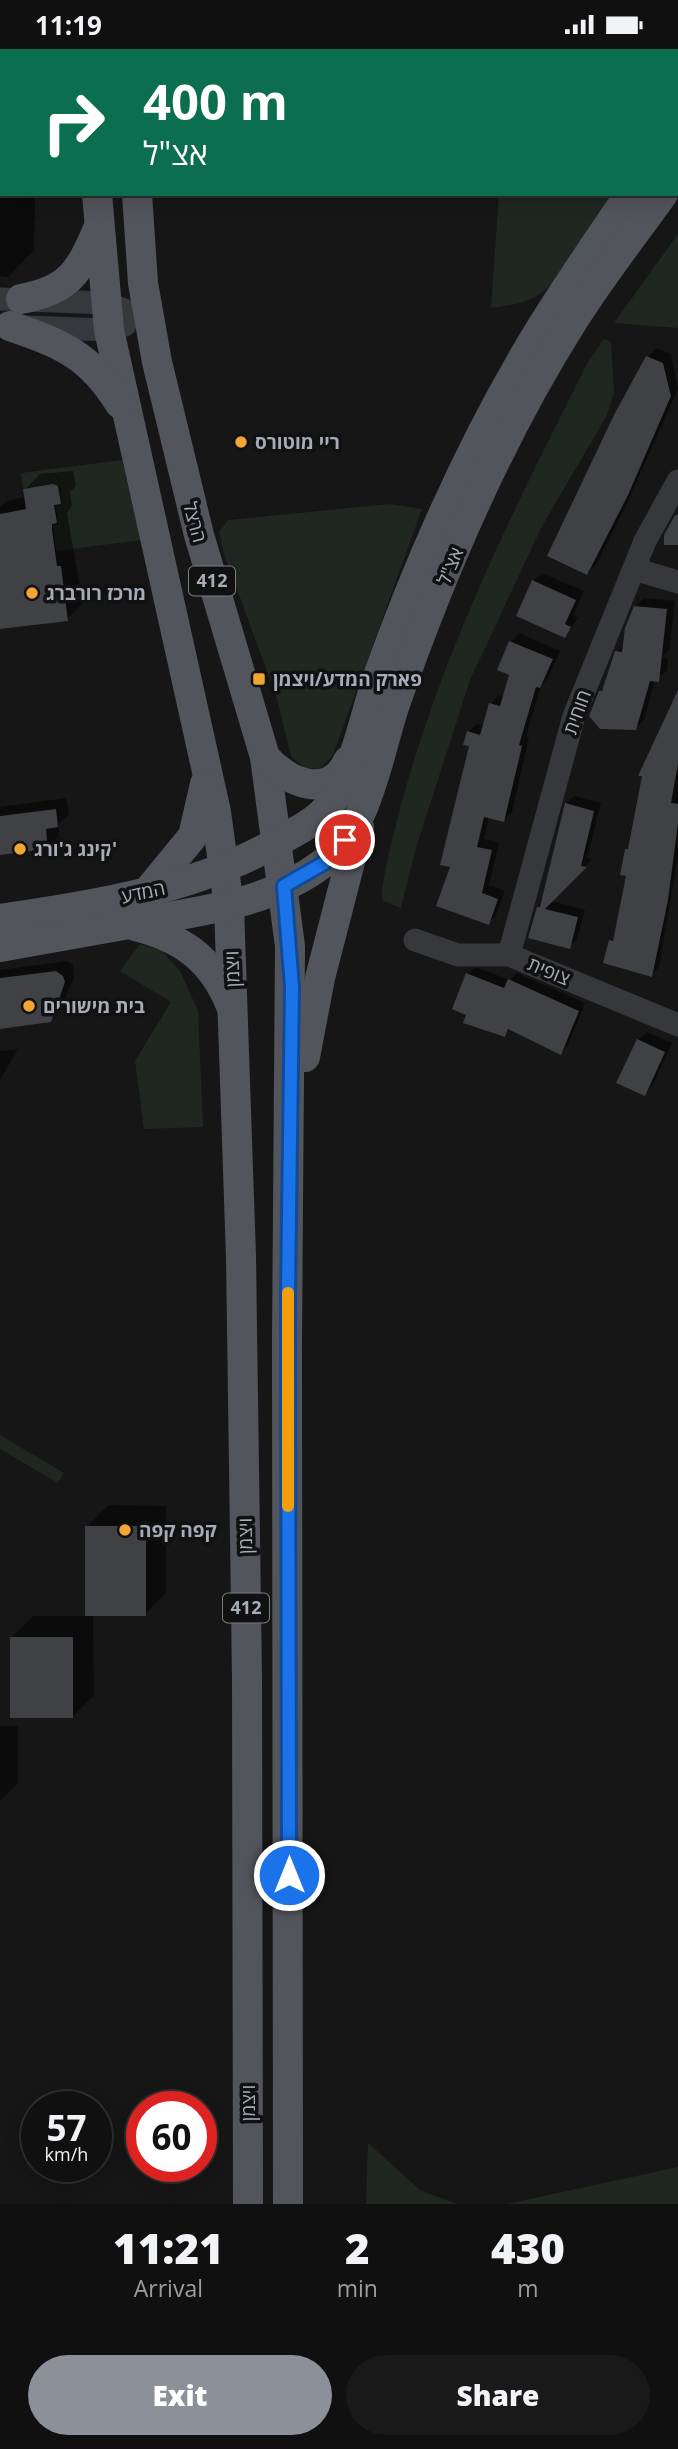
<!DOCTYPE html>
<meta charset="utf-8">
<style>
:root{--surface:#101011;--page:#19191a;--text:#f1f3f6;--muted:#9c9d9f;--line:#303031;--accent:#8c9099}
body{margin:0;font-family:"Open Sans",Heebo,sans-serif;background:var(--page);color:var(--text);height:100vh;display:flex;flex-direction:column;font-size:26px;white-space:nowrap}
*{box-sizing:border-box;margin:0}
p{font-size:23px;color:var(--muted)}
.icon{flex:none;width:38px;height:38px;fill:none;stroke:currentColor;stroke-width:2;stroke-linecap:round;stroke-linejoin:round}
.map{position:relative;height:2155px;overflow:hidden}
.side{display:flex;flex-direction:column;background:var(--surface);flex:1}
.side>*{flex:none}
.hud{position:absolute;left:0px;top:0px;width:679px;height:147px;box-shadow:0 4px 18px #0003,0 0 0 2px var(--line);background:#0b6e4f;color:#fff;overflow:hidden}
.speed{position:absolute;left:21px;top:2042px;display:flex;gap:14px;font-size:35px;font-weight:700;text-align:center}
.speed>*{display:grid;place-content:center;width:91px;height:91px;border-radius:50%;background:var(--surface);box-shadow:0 4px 18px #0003,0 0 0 2px var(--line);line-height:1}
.speed small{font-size:18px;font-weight:400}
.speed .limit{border:10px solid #d22;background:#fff;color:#111}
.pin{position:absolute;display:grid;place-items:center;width:60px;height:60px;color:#fff;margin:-30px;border:4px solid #fff;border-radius:50%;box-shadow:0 2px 7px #0007}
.me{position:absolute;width:77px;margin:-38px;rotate:0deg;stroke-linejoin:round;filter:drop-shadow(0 0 5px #0008)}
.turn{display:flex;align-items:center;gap:24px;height:147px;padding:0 28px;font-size:32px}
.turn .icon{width:91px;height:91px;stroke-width:2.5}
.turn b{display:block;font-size:49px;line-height:60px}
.eta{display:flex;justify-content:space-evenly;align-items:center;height:119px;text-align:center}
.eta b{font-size:42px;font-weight:800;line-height:49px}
.action{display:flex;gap:14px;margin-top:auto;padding:14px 28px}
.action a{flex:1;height:80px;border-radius:42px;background:var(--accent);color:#fff;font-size:28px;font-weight:800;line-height:80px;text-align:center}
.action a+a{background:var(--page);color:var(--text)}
.status{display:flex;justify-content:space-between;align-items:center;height:49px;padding:0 35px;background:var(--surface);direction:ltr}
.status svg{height:19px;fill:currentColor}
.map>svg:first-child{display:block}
</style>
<div class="status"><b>11:19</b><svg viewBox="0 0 49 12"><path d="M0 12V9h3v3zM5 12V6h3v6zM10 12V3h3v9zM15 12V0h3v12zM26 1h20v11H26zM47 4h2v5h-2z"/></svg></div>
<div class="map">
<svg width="678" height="2155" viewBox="0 0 678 2155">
<rect width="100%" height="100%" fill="#161617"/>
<g fill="#202720">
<path d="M499 145H619C598 175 562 238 528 251 517 256 503 257 491 259Z"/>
<polygon points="678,185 678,279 614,274"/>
<path d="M604 290 611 293 614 344 606 368 542 477 470 631 415 802 401 859 382 851V839C417 652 503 481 588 313Z"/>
<polygon points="122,411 141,491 56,502 53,476 58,475 56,457 62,456 60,437 23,439 21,424"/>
<polygon points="389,455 422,460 333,706 320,720 305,719 291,707 277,649 224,505 219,483 228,471"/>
<polygon points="140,895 162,902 180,922 198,962 203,1078 144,1080 135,1012 171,953 120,922"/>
<polygon points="0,1386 64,1424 58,1434 0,1400"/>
<polygon points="368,2094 421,2142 458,2155 366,2155"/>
<polygon points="678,2118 678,2155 507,2155"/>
</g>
<g fill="#0007">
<polygon points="0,0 22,0 2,2 0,96"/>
<polygon points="0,141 2,145 30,145 35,151 34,201 8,228 0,227"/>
<polygon points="656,299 671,305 678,340 628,452 596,516 587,524 648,308"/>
<polygon points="73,422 76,437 70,443 72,457 67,464 83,554 67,570 0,578 0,458 6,452 26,448 25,441 40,425"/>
<polygon points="542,524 584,542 573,566 578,569 565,587 533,532"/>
<polygon points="644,549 675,552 669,601 662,608 668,611 667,622 655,631 644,671 635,679 601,643 606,638 617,603 625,595 635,558"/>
<polygon points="519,584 560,602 548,629 541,636 526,688 529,689 512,763 503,772 489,768 484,790 499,794 489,836 505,842 496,866 488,874 452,817 471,696 468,683 477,675 484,677 491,655 499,646 504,648 511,625 499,620 511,593"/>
<polygon points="678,645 678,807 659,918 651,926 611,892 616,887 628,826 627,800 631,796 644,726"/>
<polygon points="574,747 601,754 587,809 592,810 552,852 585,861 577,890 569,898 538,858 543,854 566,755"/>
<polygon points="66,749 69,765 58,776 59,787 48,798 0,804 0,758"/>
<polygon points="67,912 73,916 74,928 61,960 50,971 0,978 0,921"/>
<polygon points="475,918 510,931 517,924 585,954 568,996 561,1004 511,979 505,985 469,965 468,925"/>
<polygon points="647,983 672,994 653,1036 644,1045 638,991"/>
<polygon points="18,1000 0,1031 0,1002"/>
<polygon points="108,1456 166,1457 166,1544 145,1565 93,1565 94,1646 73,1667 12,1588 33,1567 87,1567 87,1478"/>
<polygon points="0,1677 18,1677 18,1734 0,1752"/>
</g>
<g fill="#404145">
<polygon points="646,307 663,314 671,347 628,446 587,526 547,507 614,366"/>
<polygon points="53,435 58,437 61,455 54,456 57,474 52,475 52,481 57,517 61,517 68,572 0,580 0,465 26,460 23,440"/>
<polygon points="675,466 678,466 678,496 664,496 664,486"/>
<polygon points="532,531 576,551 565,575 571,578 565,589 516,567"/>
<polygon points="634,557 667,560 659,633 650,632 636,681 600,680 589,667 599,642 602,642 615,602 622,603 625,579"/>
<polygon points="509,592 553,610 540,639 536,638 519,696 522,697 504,773 484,768 477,798 492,801 482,844 498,850 489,876 436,857 450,818 440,816 469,697 463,696 467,682 480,686 489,654 500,657 509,626 497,621"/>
<polygon points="678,641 678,715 671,754 678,755 678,774 668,851 652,928 603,914 609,891 613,892 626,827 620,826 625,800 628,800 642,727 638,727"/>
<polygon points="565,754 594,762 581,817 587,818 545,860 578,868 570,900 528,889 537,858 540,858"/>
<polygon points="56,760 58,778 46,780 48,800 0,806 0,767"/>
<polygon points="56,922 63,927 65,933 51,973 0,980 0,929"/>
<polygon points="466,924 504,939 508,930 579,962 561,1006 508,980 505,988 463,974 466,966 452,960"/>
<polygon points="637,990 665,1003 645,1047 616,1034"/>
<rect x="85" y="1477" width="61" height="90"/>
<rect x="10" y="1588" width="63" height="81"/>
</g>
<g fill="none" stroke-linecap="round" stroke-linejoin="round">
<g stroke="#37383c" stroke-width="23">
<polyline points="0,250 106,254 148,270"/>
<polyline points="27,278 109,281 125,276"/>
<polyline points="634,520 678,533"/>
<polyline points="415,891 458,906 509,906 678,976"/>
<polyline points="509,906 574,667 645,492 678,432"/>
</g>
<g stroke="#53555c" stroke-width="30">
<polyline points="97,2 97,0"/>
<polyline points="136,2 136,0"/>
<polyline points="677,83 678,82"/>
<polyline points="677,126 678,125"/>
<polyline points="97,145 109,281 216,763 229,857 241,1208 247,1629 248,2155"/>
<polyline points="137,145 143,234 157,313 199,486 265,708 290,897 287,1293 288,2155"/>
<path d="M21 250C70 241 79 223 98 180"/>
<path d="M10 277C62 295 90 306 120 355"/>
<path d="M265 708C287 734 330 752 348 712"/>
<polyline points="148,842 193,787 205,735"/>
<path d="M0 870C96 856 193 841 279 792 292 784 307 778 319 767 352 740 364 667 378 627 420 510 472 393 536 287 566 238 598 192 630 145"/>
<path d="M135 877C183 889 213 911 231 957"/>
<path d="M0 898C49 889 97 881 146 872 206 861 272 853 322 815 368 781 377 710 394 658 440 526 496 394 571 275 599 230 632 188 663 145"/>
<polyline points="305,1008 320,929 359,778"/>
</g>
</g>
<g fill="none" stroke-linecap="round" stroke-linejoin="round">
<g stroke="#114b97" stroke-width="18">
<polyline id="route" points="289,1826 288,1244 292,938 284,837 324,814 345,791"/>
</g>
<use href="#route" stroke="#1a73e8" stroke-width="12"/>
<polyline stroke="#f59e0b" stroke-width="12" points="288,1244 288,1457"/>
</g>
<g fill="#f2a533" stroke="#111112" stroke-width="2.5">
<circle cx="241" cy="393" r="7"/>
<circle cx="32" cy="544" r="7"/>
<rect x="252" y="623" width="14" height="14" rx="3.5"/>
<circle cx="20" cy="800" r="7"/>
<circle cx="29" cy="957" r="7"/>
<circle cx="125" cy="1481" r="7"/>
</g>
<g text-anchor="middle" stroke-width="7" stroke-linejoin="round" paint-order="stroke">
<g fill="#111112" stroke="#7a7e86" stroke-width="2">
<rect x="189" y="517.5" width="46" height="29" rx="5"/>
<rect x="223" y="1544.5" width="46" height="29" rx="5"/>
</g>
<g font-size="18" font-weight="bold" fill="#a7adb8">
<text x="212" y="538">412</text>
<text x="246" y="1565">412</text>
</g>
<g font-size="19" font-weight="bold" fill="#a7adb8" stroke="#111112" text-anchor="start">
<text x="255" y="400">ריי מוטורס</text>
<text x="46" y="551">מרכז רורברג</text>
<text x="273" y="637">פארק המדע/ויצמן</text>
<text x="34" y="807">קינג ג'ורג'</text>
<text x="43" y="964">בית מישורים</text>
<text x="139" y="1488">קפה קפה</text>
</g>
<g font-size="19" fill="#a7adb8" stroke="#111112">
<text transform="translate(195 473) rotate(75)" y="7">הרצל</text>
<text transform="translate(450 517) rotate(-67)" y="7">אצ"ל</text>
<text transform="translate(577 663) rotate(-70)" y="7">חוחית</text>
<text transform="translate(143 843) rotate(-12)" y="7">המדע</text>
<text transform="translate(232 920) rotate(-92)" y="7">ויצמן</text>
<text transform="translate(549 922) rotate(23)" y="7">צופית</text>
<text transform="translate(245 1487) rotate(-91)" y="7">ויצמן</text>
<text transform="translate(248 2054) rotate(-90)" y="7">ויצמן</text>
</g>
</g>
</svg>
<div class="speed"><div>57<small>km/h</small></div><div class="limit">60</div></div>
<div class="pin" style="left:345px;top:791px;background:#d93025"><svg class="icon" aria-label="arrive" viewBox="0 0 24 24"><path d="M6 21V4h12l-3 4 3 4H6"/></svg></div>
<svg class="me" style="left:289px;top:1826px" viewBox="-20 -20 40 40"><circle r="17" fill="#1a73e8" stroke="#fff" stroke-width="3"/><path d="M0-11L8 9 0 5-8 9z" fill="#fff"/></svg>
<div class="hud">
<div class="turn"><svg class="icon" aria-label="right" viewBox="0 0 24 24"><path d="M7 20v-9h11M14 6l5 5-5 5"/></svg><div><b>400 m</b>אצ&quot;ל</div></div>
</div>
</div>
<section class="side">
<div class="eta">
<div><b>11:21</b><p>Arrival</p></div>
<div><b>2</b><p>min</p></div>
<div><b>430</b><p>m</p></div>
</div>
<div class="action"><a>Exit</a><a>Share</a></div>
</section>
